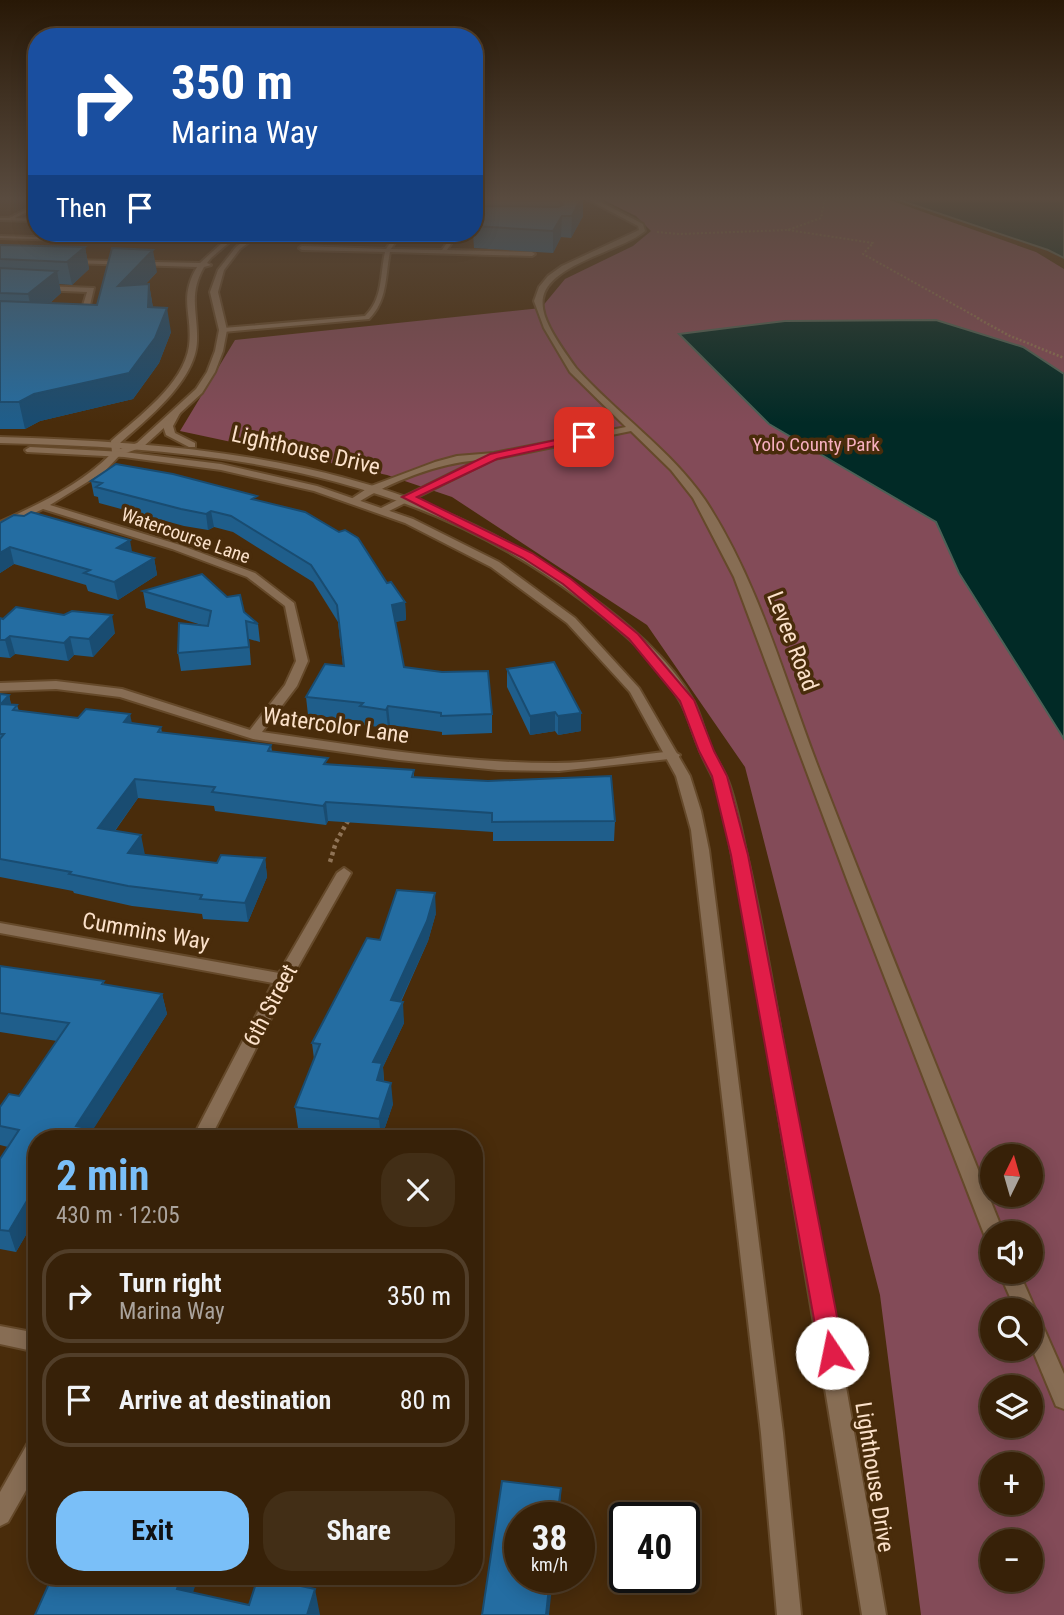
<!DOCTYPE html>
<meta charset="utf-8">
<style>
:root{--surface:#372108;--page:#422e16;--text:#f1f3f6;--muted:#aaa39c;--line:#513e29;--accent:#7abff8}
body{margin:0;font-family:"Roboto Condensed",sans-serif;background:var(--page);color:var(--text);height:100vh;display:flex;flex-direction:column;font-size:26px;white-space:nowrap}
*{box-sizing:border-box;margin:0}
p{font-size:23px;color:var(--muted)}
.icon{flex:none;width:38px;height:38px;fill:none;stroke:currentColor;stroke-width:2;stroke-linecap:round;stroke-linejoin:round}
.map{position:relative;flex:1;overflow:hidden}
.drawer{position:absolute;left:28px;top:1130px;width:455px;height:455px;display:flex;flex-direction:column;background:var(--surface);border-radius:28px;box-shadow:0 4px 18px #0003,0 0 0 2px var(--line)}
.drawer>*{flex:none}
.top-card{position:absolute;left:28px;top:28px;width:455px;height:214px;border-radius:28px;box-shadow:0 4px 18px #0003,0 0 0 2px var(--line);background:#1a4fa0;color:#fff;overflow:hidden}
.needle{width:46px;rotate:5deg}
.controls{position:absolute;left:980px;top:1144px;display:grid;gap:14px}
.controls a{display:grid;place-items:center;width:63px;height:63px;border-radius:50%;background:var(--surface);box-shadow:0 4px 18px #0003,0 0 0 2px var(--line);font-size:35px}
.speed{position:absolute;left:504px;top:1502px;display:flex;gap:14px;font-size:35px;font-weight:700;text-align:center}
.speed>*{display:grid;place-content:center;width:91px;height:91px;border-radius:50%;background:var(--surface);box-shadow:0 4px 18px #0003,0 0 0 2px var(--line);line-height:1}
.speed small{font-size:18px;font-weight:400}
.speed .limit{border:4px solid #111;border-radius:10px;background:#fff;color:#111}
.pin{position:absolute;display:grid;place-items:center;width:60px;height:60px;color:#fff;margin:-30px;border-radius:14px;box-shadow:0 4px 10px #0006}
.me{position:absolute;width:77px;margin:-38px;rotate:349deg;stroke-linejoin:round;filter:drop-shadow(0 0 5px #0008)}
.turn{display:flex;align-items:center;gap:24px;height:147px;padding:0 28px;font-size:32px}
.turn .icon{width:91px;height:91px;stroke-width:2.5}
.turn b{display:block;font-size:49px;line-height:60px}
.then{display:flex;align-items:center;height:66px;padding:0 28px;background:#0003;gap:14px;font-size:26px}
.round{display:grid;place-items:center;flex:none;width:74px;height:74px;border-radius:28px;background:var(--page)}
.overview{display:flex;align-items:center;justify-content:space-between;height:119px;padding:0 28px}
h1{font-size:42px;font-weight:700;line-height:52px;color:var(--accent)}
.primary-button{display:flex;gap:14px;margin-top:auto;padding:14px 28px}
.primary-button a{flex:1;height:80px;border-radius:28px;background:var(--accent);color:#111;font-size:28px;font-weight:700;line-height:80px;text-align:center}
.primary-button a+a{background:var(--page);color:var(--text)}
ul{padding:0;list-style:none}
li{display:flex;align-items:center;gap:21px;height:94px;margin:0 14px 10px;padding:0 14px;border:4px solid var(--line);border-radius:28px}
li div{flex:1}
li b{display:block;font-size:26px}
li em{font-style:normal}
.map>svg:first-child{display:block}
</style>
<div class="map">
<svg width="1064" height="1615" viewBox="0 0 1064 1615">
<rect width="100%" height="100%" fill="#492c0b"/>
<path fill="#834b58" fill-rule="evenodd" d="M597 197H881L1036 252 1064 269V1615H921L880 1295 745 767 647 625 452 497 387 475 180 431 235 340 541 308 565 279 633 246 651 231 636 216ZM992 1157H1031V1195H992ZM992 1234H1031V1272H992ZM992 1311H1031V1349H992ZM992 1388H1031V1426H992ZM992 1465H1031V1503H992ZM992 1542H1031V1580H992Z"/>
<g fill="#012a26" stroke="#4c6157" stroke-width="2">
<polygon points="890,197 1064,197 1064,258 1048,250"/>
<polygon points="936,320 1023,347 1064,374 1064,739 959,573 936,522 769,424 679,334 785,321"/>
</g>
<g fill="none" stroke-linecap="round" stroke-linejoin="round">
<g stroke="#65492a" stroke-width="4">
<g id="service">
<polygon points="37,204 37,207 15,218 37,219 37,221 0,220 0,218 9,218"/>
<path d="M397 233H401L391 249 442 250 454 233H458L447 250 532 252 535 254 532 256 390 252C385 276 388 300 369 319L223 332 220 330 223 328 365 316C383 299 380 274 385 252L302 250 299 248 302 246 386 249Z"/>
<polygon points="0,236 129,240 131,241 129,242 0,238"/>
</g>
</g>
<g stroke="#65492a" stroke-width="4">
<g id="minor">
<path d="M583 197H591L643 224 645 231C633 241 617 246 602 253 524 285 531 305 576 368 617 414 670 449 705 500 759 582 785 682 820 772 880 927 942 1080 1004 1234H992V1242L987 1240 984 1234 849 885 734 577 693 498 671 470 631 431 494 459 385 513 380 510 381 508 478 460C436 464 392 481 357 503L348 501 371 486 435 462 457 456 494 453 626 427 570 372 544 328 534 301 539 287 548 276 562 266 639 230 638 226Z"/>
<path d="M233 233H240L211 258 207 263 211 265 204 267C188 295 198 312 197 341 196 381 146 420 119 444L120 449 137 443 196 389 207 372 215 351 219 330 210 292 218 270 236 247 254 233H261L240 249 224 270 218 292 227 330 223 351 215 372 202 393 143 447 120 455 105 471 50 505 180 545 255 573 294 603 308 661 297 686 262 732C359 746 457 763 555 763 594 763 634 755 673 751L680 755 678 758 559 771 498 770 399 760 253 739 120 697 56 689 0 691V683L56 681 122 689 250 730 285 685 296 661 285 606 247 577 172 549 43 509 0 529V522C39 504 82 484 112 453L111 441C137 418 184 384 189 346 193 314 178 299 197 267L71 263 69 260 200 263Z"/>
<polygon points="43,286 94,288 87,318 79,322 75,320 80,315 87,292 40,290"/>
<polygon points="344,868 351,873 291,979 210,1139 192,1139 273,983 0,933 0,923 279,973 337,873"/>
<polygon points="999,1272 1019,1272 1036,1311 1035,1314 1038,1315 1064,1374 1064,1409 1056,1406 1031,1346 1031,1311 1016,1311"/>
<polygon points="0,1326 37,1333 37,1352 0,1344"/>
<polygon points="37,1438 37,1471 8,1522 0,1526 0,1492 29,1441"/>
</g>
</g>
<g stroke="#65492a" stroke-width="4">
<g id="tertiary">
<polygon points="173,411 180,413 173,426 175,433 195,443 195,447 189,447 166,435 163,426"/>
<path d="M0 437C210 443 413 463 586 593 626 622 670 658 694 702 702 718 705 735 712 750 717 761 724 770 728 781 738 807 742 836 749 864 764 931 775 999 787 1066 821 1249 855 1432 886 1615H862C833 1433 802 1252 771 1070 759 1001 748 931 733 861 728 836 725 811 717 787 712 773 704 762 699 748 692 733 689 716 680 701 658 660 616 626 580 599 407 468 209 448 0 443Z"/>
<polygon points="30,447 124,452 221,464 317,486 413,519 499,562 575,618 639,688 690,776 701,811 709,850 783,1433 801,1615 777,1615 761,1433 691,830 676,776 630,692 567,623 491,567 405,523 314,491 221,470 124,457 27,452 25,450"/>
</g>
</g>
<g stroke="#8f7356" stroke-width="2" stroke-dasharray="2 2" stroke-linecap="butt">
<polyline points="788,230 873,243 863,254 980,319"/>
<polyline points="657,232 679,234 788,230 821,218 825,197"/>
</g>
<polyline stroke="#8f7356" stroke-width="2.5" stroke-dasharray="2 2" stroke-linecap="butt" points="977,318 1010,336 1064,358"/>
<polyline stroke="#8f7356" stroke-width="4.5" stroke-dasharray="3.5 3.5" stroke-linecap="butt" points="330,862 336,842 349,819"/>
<use href="#service" fill="#876d54" fill-rule="evenodd"/>
<use href="#minor" fill="#876d54" fill-rule="evenodd"/>
<use href="#tertiary" fill="#876d54" fill-rule="evenodd"/>
</g>
<g fill="#1f5e8b">
<polygon points="474,197 583,197 583,216 571,238 561,237 553,253 474,248 473,233 474,233"/>
<polygon points="0,245 85,247 89,269 72,285 59,284 61,293 49,304 97,305 157,272 145,285 149,284 153,308 171,332 159,363 133,399 40,421 25,429 0,429"/>
<polygon points="91,481 258,501 387,583 405,602 406,620 395,622 404,667 492,714 492,733 442,735 442,732 390,725 388,728 362,725 362,721 308,715 306,697 343,666 338,622 313,582 233,532 214,527 208,530 184,526 99,503 98,497 94,496"/>
<polygon points="0,523 132,552 154,558 157,575 118,600 88,591 86,585 14,564 0,573"/>
<polygon points="143,591 244,612 258,624 260,642 249,639 251,665 181,671 178,653 205,626 146,608"/>
<polygon points="0,618 115,633 93,657 74,655 68,661 15,654 10,658 0,657"/>
<polygon points="507,669 581,731 558,735 555,731 530,735 507,687"/>
<polygon points="0,694 9,695 11,705 17,705 19,711 161,727 162,733 271,745 272,751 329,764 414,770 414,777 615,821 614,841 493,841 493,832 328,821 326,825 215,811 214,806 138,798 115,831 145,855 217,863 265,858 267,877 248,922 203,919 202,914 132,906 74,893 73,891 0,877"/>
<polygon points="436,913 428,941 401,1002 404,1023 383,1067 384,1082 393,1104 381,1139 298,1128 295,1107 314,1059 312,1043"/>
<polygon points="0,966 104,981 104,984 162,994 167,1014 93,1129 96,1139 37,1139 37,1216 16,1252 0,1249 0,1159 8,1147 0,1145 0,1107 19,1096 57,1041 0,1032"/>
</g>
<g fill="#194c71">
<polygon points="582,197 583,197 583,216 571,238 572,216"/>
<polygon points="562,216 561,237 553,253 553,231"/>
<polygon points="85,247 89,269 72,285 67,262"/>
<polygon points="153,250 157,272 122,309 118,286"/>
<polygon points="57,271 61,293 33,318 28,294"/>
<polygon points="149,284 153,308 148,307"/>
<polygon points="167,308 171,332 159,363 133,399 40,421 25,429 19,402"/>
<polygon points="211,511 214,527 208,530 206,514"/>
<polygon points="130,540 133,557 117,548"/>
<polygon points="10,547 14,564 0,573 0,553"/>
<polygon points="154,558 157,575 118,600 114,582"/>
<polygon points="405,602 406,620 393,622 392,605"/>
<polygon points="112,615 115,633 93,657 89,639"/>
<polygon points="10,636 15,654 10,658 5,640"/>
<polygon points="70,637 74,655 68,661 64,643"/>
<polygon points="9,695 13,713 1,704"/>
<polygon points="388,706 390,725 388,728 386,710"/>
<polygon points="555,712 555,731 530,735 530,716"/>
<polygon points="581,713 581,731 558,735 558,716"/>
<polygon points="130,714 134,733 124,722"/>
<polygon points="135,779 138,798 103,847 98,828"/>
<polygon points="326,802 328,821 326,825 323,806"/>
<polygon points="141,835 145,855 128,853"/>
<polygon points="265,858 267,877 248,922 245,903"/>
<polygon points="435,893 436,913 428,941 392,1020 391,1000"/>
<polygon points="162,994 167,1014 87,1139 76,1126"/>
<polygon points="403,1002 404,1023 383,1067 384,1084 377,1080 373,1062"/>
<polygon points="391,1083 393,1104 381,1139 379,1119"/>
<polygon points="93,1129 96,1139 87,1139"/>
<polygon points="37,1184 37,1216 16,1252 9,1231"/>
<polygon points="561,1488 560,1517 557,1517"/>
<polygon points="181,1577 198,1577 186,1615 177,1589"/>
<polygon points="550,1577 553,1577 549,1615 546,1615"/>
<polygon points="315,1589 320,1615 307,1615"/>
</g>
<g fill="#246da2" stroke="#194c71" stroke-width="2">
<polygon points="474,197 582,197 572,216 562,216 553,231 474,226 476,221 474,221 474,219 482,206 558,207 563,205 559,201 474,200"/>
<polygon points="0,245 85,247 67,262 0,259"/>
<polygon points="112,248 153,250 118,286 149,284 148,307 167,308 155,338 129,373 34,394 19,402 0,402 0,301 97,305"/>
<polygon points="0,268 57,271 28,294 0,293"/>
<polygon points="116,464 173,474 257,496 252,499 305,512 339,532 345,530 358,538 387,583 391,582 405,602 392,605 404,667 442,672 488,671 492,714 441,716 441,713 388,706 386,710 360,706 363,703 306,697 325,664 344,666 337,605 311,565 231,516 211,511 206,514 181,509 96,487 102,483 91,481"/>
<polygon points="31,512 130,540 117,548 154,558 114,582 84,573 90,570 10,547 0,553 0,523 14,515 24,516"/>
<polygon points="202,574 227,597 240,595 244,612 258,624 246,621 249,647 178,653 179,623 208,626 211,611 143,591"/>
<polygon points="16,607 64,615 72,611 112,615 89,639 70,637 64,643 10,636 5,640 0,640 0,618 3,619"/>
<polygon points="554,662 581,713 558,716 555,712 530,716 507,669"/>
<polygon points="0,694 9,695 1,704 17,705 13,710 78,718 86,709 130,714 124,722 161,727 158,732 271,745 268,751 328,758 324,764 414,770 412,777 488,781 611,776 615,821 492,822 492,813 326,802 323,806 212,792 215,787 135,779 98,828 141,835 128,853 217,863 221,855 265,858 245,903 200,899 202,895 128,886 69,874 71,872 0,859 0,739 4,734 0,734"/>
<polygon points="397,890 435,893 427,921 391,1000 403,1002 373,1062 382,1063 377,1080 391,1083 379,1119 295,1107 320,1044 312,1043 367,938 380,940"/>
<polygon points="0,966 104,981 102,984 162,994 76,1126 93,1129 87,1139 37,1139 37,1184 9,1231 0,1230 0,1159 19,1130 0,1126 0,1107 9,1094 19,1096 69,1023 0,1013"/>
<polygon points="502,1481 561,1488 557,1517 520,1517 520,1577 550,1577 546,1615 482,1615"/>
<polygon points="52,1577 62,1578 63,1577 181,1577 177,1589 249,1605 258,1577 315,1589 307,1615 35,1615"/>
</g>
<linearGradient id="sky" x2="0" y2="1"><stop stop-color="#281806"/><stop offset="0.47" stop-color="#594b3f"/><stop offset="1" stop-color="#594b3f" stop-opacity="0"/></linearGradient>
<rect width="1064" height="423" fill="url(#sky)"/>
<polygon fill="#e11d48" stroke="#92132f" stroke-width="2" points="584,434 589,437 588,439 497,459 417,497 532,553 571,579 638,634 694,700 714,751 727,776 748,855 844,1353 840,1361 832,1364 823,1361 820,1353 731,855 712,776 699,751 680,701 629,639 563,584 523,558 402,497 490,454"/>
<g text-anchor="middle" stroke-width="7" stroke-linejoin="round" paint-order="stroke">
<g font-size="19" fill="#f6afbf" stroke="#492c0b">
<text x="816" y="451">Yolo County Park</text>
</g>
<g font-size="19" fill="#fbe1ca" stroke="#492c0b">
<text transform="translate(186 535) rotate(19)" y="7">Watercourse Lane</text>
</g>
<g font-size="23" fill="#fbe1ca" stroke="#492c0b">
<text transform="translate(306 450) rotate(13)" y="8">Lighthouse Drive</text>
<text transform="translate(793 641) rotate(69)" y="8">Levee Road</text>
<text transform="translate(336 725) rotate(8)" y="8">Watercolor Lane</text>
<text transform="translate(146 931) rotate(10)" y="8">Cummins Way</text>
<text transform="translate(270 1005) rotate(-62)" y="8">6th Street</text>
<text transform="translate(875 1477) rotate(81)" y="8">Lighthouse Drive</text>
</g>
</g>
</svg>
<div class="controls">
<a><svg class="needle" viewBox="-14 -14 28 28"><path d="M0-13l5 13h-10z" fill="#e53935"/><path d="M0 13l5-13h-10z" fill="#aaa39c"/></svg></a>
<a><svg class="icon" aria-label="sound" viewBox="0 0 24 24"><path d="M4 9h4l5-4v14l-5-4H4zM17 9q2 3 0 6"/></svg></a>
<a><svg class="icon" aria-label="search" viewBox="0 0 24 24"><circle cx="10" cy="10" r="6"/><path d="M15 15l6 6"/></svg></a>
<a><svg class="icon" aria-label="layers" viewBox="0 0 24 24"><path d="M12 4l9 5-9 5-9-5zM3 14l9 5 9-5"/></svg></a>
<a>+</a>
<a>−</a>
</div>
<div class="speed"><div>38<small>km/h</small></div><div class="limit">40</div></div>
<div class="pin" style="left:584px;top:437px;background:#d93025"><svg class="icon" aria-label="arrive" viewBox="0 0 24 24"><path d="M6 21V4h12l-3 4 3 4H6"/></svg></div>
<svg class="me" style="left:832px;top:1353px" viewBox="-20 -20 40 40"><circle r="19" fill="#fff"/><path d="M0-13L10 11 0 6-10 11z" fill="#e11d48"/></svg>
<div class="top-card">
<div class="turn"><svg class="icon" aria-label="right" viewBox="0 0 24 24"><path d="M7 20v-9h11M14 6l5 5-5 5"/></svg><div><b>350 m</b>Marina Way</div></div>
<div class="then">Then<svg class="icon" aria-label="arrive" viewBox="0 0 24 24"><path d="M6 21V4h12l-3 4 3 4H6"/></svg></div>
</div>
<section class="drawer">
<div class="overview"><div><h1>2 min</h1><p>430 m · 12:05</p></div><a class="round"><svg class="icon" aria-label="close" viewBox="0 0 24 24"><path d="M6 6l12 12M18 6L6 18"/></svg></a></div>
<ul>
<li><svg class="icon" aria-label="right" viewBox="0 0 24 24"><path d="M7 20v-9h11M14 6l5 5-5 5"/></svg><div><b>Turn right</b><p>Marina Way</p></div><em>350 m</em></li>
<li><svg class="icon" aria-label="arrive" viewBox="0 0 24 24"><path d="M6 21V4h12l-3 4 3 4H6"/></svg><div><b>Arrive at destination</b></div><em>80 m</em></li>
</ul>
<div class="primary-button"><a>Exit</a><a>Share</a></div>
</section>
</div>
